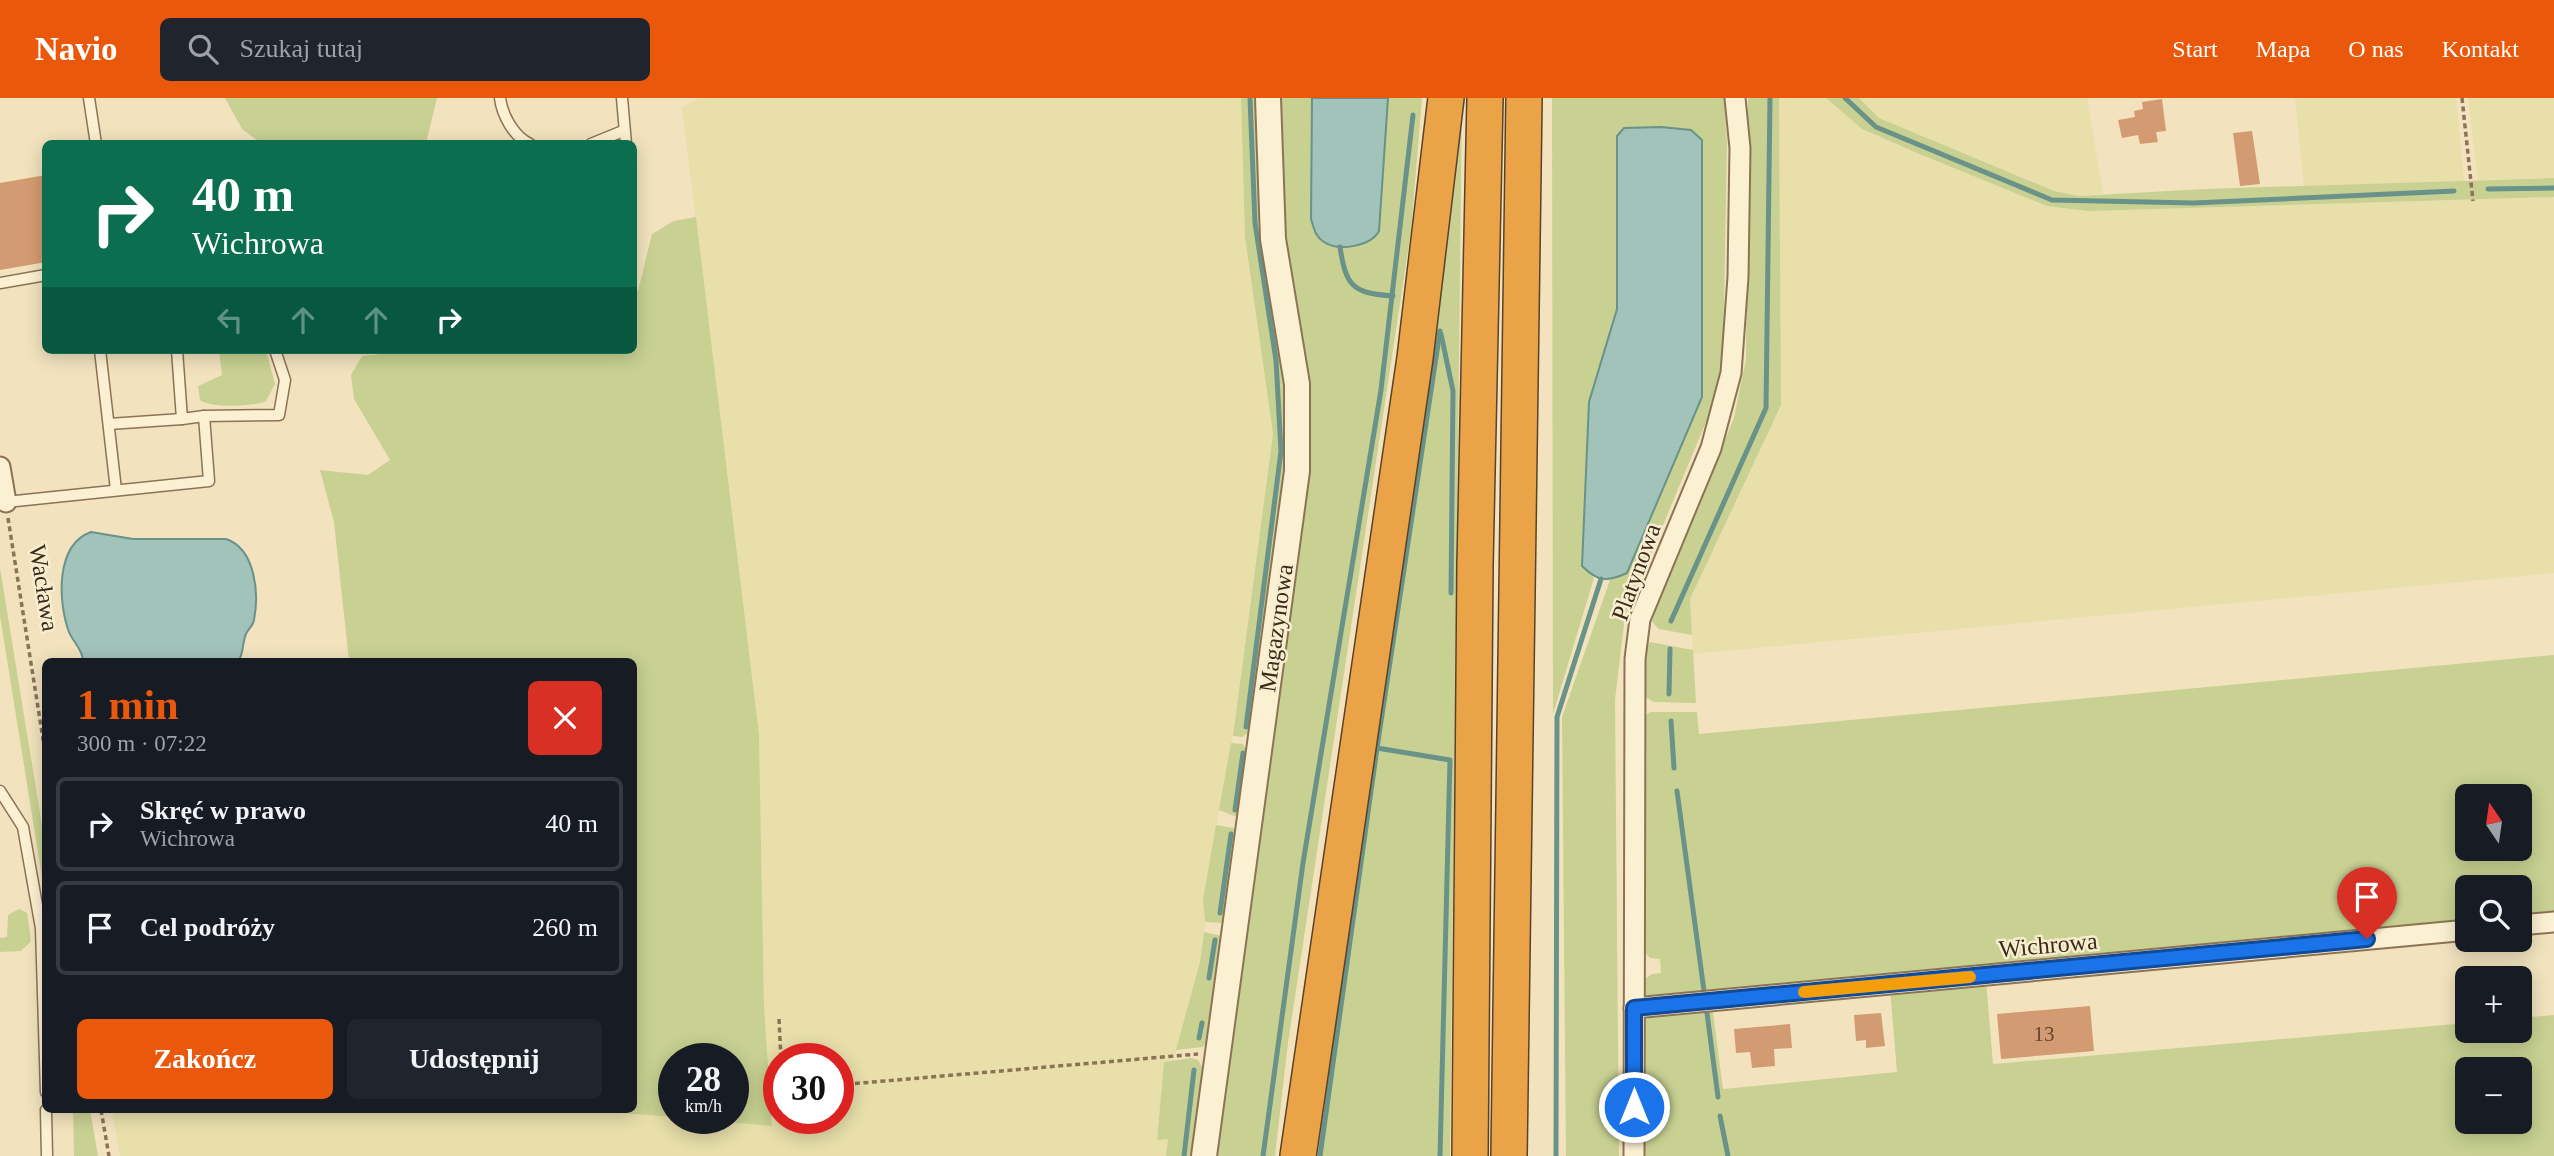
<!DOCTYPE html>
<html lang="pl">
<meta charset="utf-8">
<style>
:root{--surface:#171b24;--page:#20242c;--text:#f1f3f6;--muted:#9ea1a6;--line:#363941;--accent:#ea580c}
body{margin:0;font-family:Georgia,serif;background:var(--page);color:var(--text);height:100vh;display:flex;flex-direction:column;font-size:26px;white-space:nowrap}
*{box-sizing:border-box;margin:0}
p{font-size:23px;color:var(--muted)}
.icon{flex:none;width:38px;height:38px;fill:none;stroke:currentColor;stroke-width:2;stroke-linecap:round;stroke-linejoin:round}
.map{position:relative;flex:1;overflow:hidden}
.details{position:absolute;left:42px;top:560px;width:595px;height:455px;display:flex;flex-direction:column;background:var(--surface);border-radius:10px;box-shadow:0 4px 18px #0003}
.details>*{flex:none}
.top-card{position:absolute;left:42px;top:42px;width:595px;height:214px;border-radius:10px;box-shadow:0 4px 18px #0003;background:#0b6e4f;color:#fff;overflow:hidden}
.needle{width:46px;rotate:347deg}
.buttons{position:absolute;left:2455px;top:686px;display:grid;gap:14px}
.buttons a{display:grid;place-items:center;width:77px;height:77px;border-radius:10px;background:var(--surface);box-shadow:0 4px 18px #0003;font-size:35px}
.speed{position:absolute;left:658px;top:945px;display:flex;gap:14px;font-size:35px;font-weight:700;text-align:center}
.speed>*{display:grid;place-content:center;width:91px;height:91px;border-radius:50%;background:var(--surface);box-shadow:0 4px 18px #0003;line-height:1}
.speed small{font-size:18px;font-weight:400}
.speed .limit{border:10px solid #d22;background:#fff;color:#111}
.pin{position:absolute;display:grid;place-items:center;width:60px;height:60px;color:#fff;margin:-72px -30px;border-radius:50% 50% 50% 0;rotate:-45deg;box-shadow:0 0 7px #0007}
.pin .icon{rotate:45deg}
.me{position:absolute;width:77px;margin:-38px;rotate:0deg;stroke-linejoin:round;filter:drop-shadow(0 0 5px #0008)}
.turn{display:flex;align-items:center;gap:24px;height:147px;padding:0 35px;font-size:32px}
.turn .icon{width:91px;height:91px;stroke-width:2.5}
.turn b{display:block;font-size:49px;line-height:60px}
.lanes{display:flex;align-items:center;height:66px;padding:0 35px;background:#0003;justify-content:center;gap:35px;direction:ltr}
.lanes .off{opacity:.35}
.round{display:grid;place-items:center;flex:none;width:74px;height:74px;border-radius:10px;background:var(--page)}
.headline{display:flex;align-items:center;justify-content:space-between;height:119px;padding:0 35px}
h1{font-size:42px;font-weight:700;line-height:52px;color:var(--accent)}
.action{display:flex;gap:14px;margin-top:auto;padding:14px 35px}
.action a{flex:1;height:80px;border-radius:10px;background:var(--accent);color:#fff;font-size:28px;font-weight:700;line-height:80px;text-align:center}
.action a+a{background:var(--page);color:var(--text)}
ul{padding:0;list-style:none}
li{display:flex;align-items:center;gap:21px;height:94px;margin:0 14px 10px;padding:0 21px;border:4px solid var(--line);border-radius:10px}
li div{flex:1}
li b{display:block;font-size:26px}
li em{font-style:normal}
header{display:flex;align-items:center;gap:42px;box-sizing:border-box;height:98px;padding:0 35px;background:var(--accent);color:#fff}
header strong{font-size:33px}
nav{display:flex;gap:38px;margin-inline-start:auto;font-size:24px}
.search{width:490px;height:63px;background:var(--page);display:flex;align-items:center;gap:18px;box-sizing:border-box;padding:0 24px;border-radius:10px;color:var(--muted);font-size:26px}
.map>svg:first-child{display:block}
</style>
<header>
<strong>Navio</strong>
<div class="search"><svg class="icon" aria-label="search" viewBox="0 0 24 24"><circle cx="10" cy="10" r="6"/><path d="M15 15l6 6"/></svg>Szukaj tutaj</div>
<nav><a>Start</a><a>Mapa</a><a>O nas</a><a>Kontakt</a></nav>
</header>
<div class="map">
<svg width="2554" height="1058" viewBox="0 0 2554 1058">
<rect width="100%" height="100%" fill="#f2e3be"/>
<g fill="#e8dfab" fill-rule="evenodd">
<path d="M699 0H1241L1245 139 1273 336 1233 638 1203 801 1205 824 1200 864 1174 962 1164 964 1157 1042 1168 1041 1166 1058H120L112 1012H581L772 1027 764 907 759 636 682 10ZM779 961H838V1020H779Z"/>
<polygon points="1779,0 1826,0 1862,31 1917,55 2047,108 2087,113 2554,99 2554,475 1693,556 1690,501 1781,307"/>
<polygon points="1859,0 2087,0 2103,96 2079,98 2054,93 1879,20"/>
<polygon points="2295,0 2456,0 2464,84 2304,89"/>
<polygon points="2468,0 2554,0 2554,80 2478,82"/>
</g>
<g fill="#c8d192" fill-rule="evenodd">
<polygon points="225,0 437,0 426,45 262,46 242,31"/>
<polygon points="1241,0 1258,0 1285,273 1287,363 1251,633 1242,639 1233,638 1273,336 1245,139"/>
<polygon points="1281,0 1312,0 1311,121 1362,145 1375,140 1379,133 1388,0 1422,0 1411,133 1288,945 1275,1058 1216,1058 1308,388 1311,306 1284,124"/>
<polygon points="1462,0 1450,1058 1309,1058"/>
<polygon points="1552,0 1724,0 1727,47 1723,260 1714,305 1625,518 1615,602 1619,1058 1566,1058 1562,619 1610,482 1627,475 1702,299 1617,38 1617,211 1589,304 1582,467 1594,480 1553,616"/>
<polygon points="1748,0 1779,0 1781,307 1690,501 1692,537 1659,531 1652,524 1655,510 1734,320 1746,261"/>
<polygon points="1826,0 1859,0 1879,20 2054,93 2079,98 2204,91 2554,80 2554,99 2088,113 2047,108 1917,55 1862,31"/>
<polygon points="696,119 759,636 764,907 772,1028 685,1020 733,1020 733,961 674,961 674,1019 581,1012 634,1012 634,564 349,563 334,424 320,372 368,377 390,362 354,301 351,277 362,258 419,252 519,252 526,256 544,252 634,252 634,195 638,193 652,136 674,123"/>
<path d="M219 252H266L275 286 266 303C254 309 209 310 200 302L198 288 222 277Z"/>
<polygon points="0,470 45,746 45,798 0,518"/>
<polygon points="1650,544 1693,552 1696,605 1654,604 1643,598 1647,549"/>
<path d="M2554 557V820L2520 823V789H2468L2467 828 1652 900 1643 895V882L1652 876 1661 875 1660 861 1650 860 1643 853 1644 618 1650 614H1697L1699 636ZM2468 698H2520V751H2468Z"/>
<polygon points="1231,645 1243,646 1249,657 1239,717 1234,718 1219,712"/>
<polygon points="1216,727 1233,730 1237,735 1226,821 1222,825 1205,824 1203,801"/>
<polygon points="19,811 27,815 31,843 21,853 0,854 0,840 7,839 8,817"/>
<polygon points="1204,834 1222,838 1208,941 1203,949 1176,952 1200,864"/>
<path d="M1986 883 1993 966 2467 925 2468 933H2520V920L2554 917V1058H1644V1018L1660 1014 1661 1006 1643 1000V924L1647 918 1712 907 1723 991 1897 974 1890 891ZM2468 971H2520V1024H2468Z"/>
<polygon points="1191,960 1198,962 1205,974 1193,1058 1166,1058 1168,1041 1157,1042 1164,964"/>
<polygon points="73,1012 90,1012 98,1058 74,1058"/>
</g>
<g fill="#a2c3ba" stroke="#699288" stroke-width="2">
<path d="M1312 0H1388L1379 133C1371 148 1339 154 1324 144 1315 139 1314 130 1311 121Z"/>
<path d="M1661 29 1691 32 1702 42V299L1627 475C1607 484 1598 484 1582 468L1589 304 1617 211V38L1624 30Z"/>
<path d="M91 434 133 441H226C256 451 259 496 254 522 253 528 248 531 246 536 242 545 244 554 239 562L83 563C83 552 73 544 69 534 58 504 55 447 91 434Z"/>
</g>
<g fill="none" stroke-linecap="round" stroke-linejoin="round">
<g stroke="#699288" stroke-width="5">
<polyline points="1845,0 1876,29 2052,102 2194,105 2454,93"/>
<polyline points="2488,91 2554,90"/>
<path d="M1340 149C1346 189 1353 195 1393 198"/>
<polyline points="1441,236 1453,293 1451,495"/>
<polyline points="1671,523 1766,310 1770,0"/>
<polyline points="1669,596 1670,551"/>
<polyline points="1671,623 1674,670"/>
<polyline points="1246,629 1281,353 1276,262 1255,125 1250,0"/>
<polyline points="1377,650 1450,662 1440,1058"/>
<polyline points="1677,693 1704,893"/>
<polyline points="1235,712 1243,655"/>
<polyline points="1220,815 1231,736"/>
<polyline points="1209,880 1215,842"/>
<polyline points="1707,915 1718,999"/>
<polyline points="1199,940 1202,925"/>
<polyline points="1720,1018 1728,1058"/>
<polyline points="1184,1058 1194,972"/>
<polyline points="1263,1058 1303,765 1381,292 1413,17"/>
<polyline points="1320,1058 1377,650 1440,233"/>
<polyline points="1556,1058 1557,619 1601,481"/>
</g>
</g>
<g fill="#d39b71">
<polygon points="2162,1 2166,33 2156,34 2158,44 2140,46 2138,37 2122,40 2118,22 2135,19 2134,13 2143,11 2142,4"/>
<polygon points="2252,33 2260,86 2240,88 2233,35"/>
<polygon points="46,77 46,164 0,172 0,85"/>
<polygon points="2090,908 2094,953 2001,961 1997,916"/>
<polygon points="1881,915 1885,948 1866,950 1866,942 1856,943 1854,917"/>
<polygon points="1790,926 1792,950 1774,951 1775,968 1752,970 1750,954 1736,955 1734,931"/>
</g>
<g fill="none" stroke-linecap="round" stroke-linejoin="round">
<g stroke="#8c7355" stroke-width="13">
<g id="service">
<polyline points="89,0 96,46"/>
<path d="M500 0C502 17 514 39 530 46"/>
<polyline points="622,0 626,46"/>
<polyline points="591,46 623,33"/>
<polyline points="0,185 46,177"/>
<polyline points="100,252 116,392"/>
<polyline points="177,252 182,321 204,318"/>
<polyline points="109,326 182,321"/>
<polyline points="6,404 209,383 204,318 279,317 285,282 275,252"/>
<polyline points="0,693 23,729 41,830 46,994"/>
<polyline points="46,1012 47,1058"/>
</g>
</g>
<g stroke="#8c7355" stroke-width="23">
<g id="minor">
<polyline points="0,369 6,404"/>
<polyline points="2520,827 2554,824"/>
<polyline points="1634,910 2468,832"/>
<polyline points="1634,1058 1635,561 1640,521 1711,350 1731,275 1738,179 1740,50 1735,0"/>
</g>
</g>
<g stroke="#8c7355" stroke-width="28">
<polyline id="tertiary" points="1204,1058 1297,373 1297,286 1273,141 1268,0"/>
</g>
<g stroke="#59412a" stroke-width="38">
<g id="motorway">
<polyline points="1298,1058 1415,260 1446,0"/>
<polyline points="1470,1058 1475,467 1485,0"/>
<polyline points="1509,1058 1524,0"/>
</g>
</g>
<g stroke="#8c7355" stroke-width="3.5" stroke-dasharray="5 3.5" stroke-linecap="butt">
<polyline points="2462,0 2473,103"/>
<polyline points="8,420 46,660"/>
<polyline points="779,921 781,961"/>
<polyline points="838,987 1198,956"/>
<polyline points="101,1012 109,1058"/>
</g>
<use href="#service" stroke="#fcf0d2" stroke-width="10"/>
<use href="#minor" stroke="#fcf0d2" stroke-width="19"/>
<use href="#tertiary" stroke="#fcf0d2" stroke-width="24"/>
<use href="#motorway" stroke="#eaa447" stroke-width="35"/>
</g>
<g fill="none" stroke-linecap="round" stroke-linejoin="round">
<g stroke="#114b97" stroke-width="18">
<polyline id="route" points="1634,1009 1634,910 2367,841"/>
</g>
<use href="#route" stroke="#1a73e8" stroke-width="12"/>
<polyline stroke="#f59e0b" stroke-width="12" points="1804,894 1970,879"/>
</g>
<g text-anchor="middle" stroke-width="5" stroke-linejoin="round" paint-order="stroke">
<g font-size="21" fill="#604730">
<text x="2044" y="943">13</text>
</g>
<g font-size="24" fill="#3a2b1b" stroke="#f8edcf">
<text transform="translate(1636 474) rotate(-70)" y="8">Platynowa</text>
<text transform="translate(44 490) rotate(81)" y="8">Wacława</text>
<text transform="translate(1276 530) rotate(-82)" y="8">Magazynowa</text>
<text transform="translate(2048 847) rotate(-5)" y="8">Wichrowa</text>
</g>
</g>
</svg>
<div class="buttons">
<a><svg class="needle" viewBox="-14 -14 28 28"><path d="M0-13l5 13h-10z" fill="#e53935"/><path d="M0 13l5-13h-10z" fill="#9ea1a6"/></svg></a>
<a><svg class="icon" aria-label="search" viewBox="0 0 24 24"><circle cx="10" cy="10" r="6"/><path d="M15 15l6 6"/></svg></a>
<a>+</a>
<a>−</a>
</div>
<div class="speed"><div>28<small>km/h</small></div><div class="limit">30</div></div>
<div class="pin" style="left:2367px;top:841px;background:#d93025"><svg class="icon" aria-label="arrive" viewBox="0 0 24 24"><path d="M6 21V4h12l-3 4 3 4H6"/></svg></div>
<svg class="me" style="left:1634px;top:1009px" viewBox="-20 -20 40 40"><circle r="17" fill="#1a73e8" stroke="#fff" stroke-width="3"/><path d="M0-11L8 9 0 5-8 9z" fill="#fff"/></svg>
<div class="top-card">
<div class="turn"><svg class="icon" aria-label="right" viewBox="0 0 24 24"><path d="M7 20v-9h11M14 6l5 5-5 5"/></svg><div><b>40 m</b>Wichrowa</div></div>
<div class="lanes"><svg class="icon off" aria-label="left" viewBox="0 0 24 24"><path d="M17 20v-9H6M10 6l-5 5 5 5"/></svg><svg class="icon off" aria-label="ahead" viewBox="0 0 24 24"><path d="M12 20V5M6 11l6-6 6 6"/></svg><svg class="icon off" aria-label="ahead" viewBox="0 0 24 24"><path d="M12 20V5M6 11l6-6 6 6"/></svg><svg class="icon" aria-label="right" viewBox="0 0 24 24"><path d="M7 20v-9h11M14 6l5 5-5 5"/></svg></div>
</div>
<section class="details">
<div class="headline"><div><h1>1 min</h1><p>300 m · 07:22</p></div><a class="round" style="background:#d93025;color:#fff"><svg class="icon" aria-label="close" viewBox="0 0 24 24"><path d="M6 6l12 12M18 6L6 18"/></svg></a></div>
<ul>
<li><svg class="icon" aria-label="right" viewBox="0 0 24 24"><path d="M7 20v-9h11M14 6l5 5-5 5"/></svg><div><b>Skręć w prawo</b><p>Wichrowa</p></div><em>40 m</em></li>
<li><svg class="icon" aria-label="arrive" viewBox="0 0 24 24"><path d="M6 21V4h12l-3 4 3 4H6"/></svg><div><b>Cel podróży</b></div><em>260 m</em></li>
</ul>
<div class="action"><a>Zakończ</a><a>Udostępnij</a></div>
</section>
</div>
